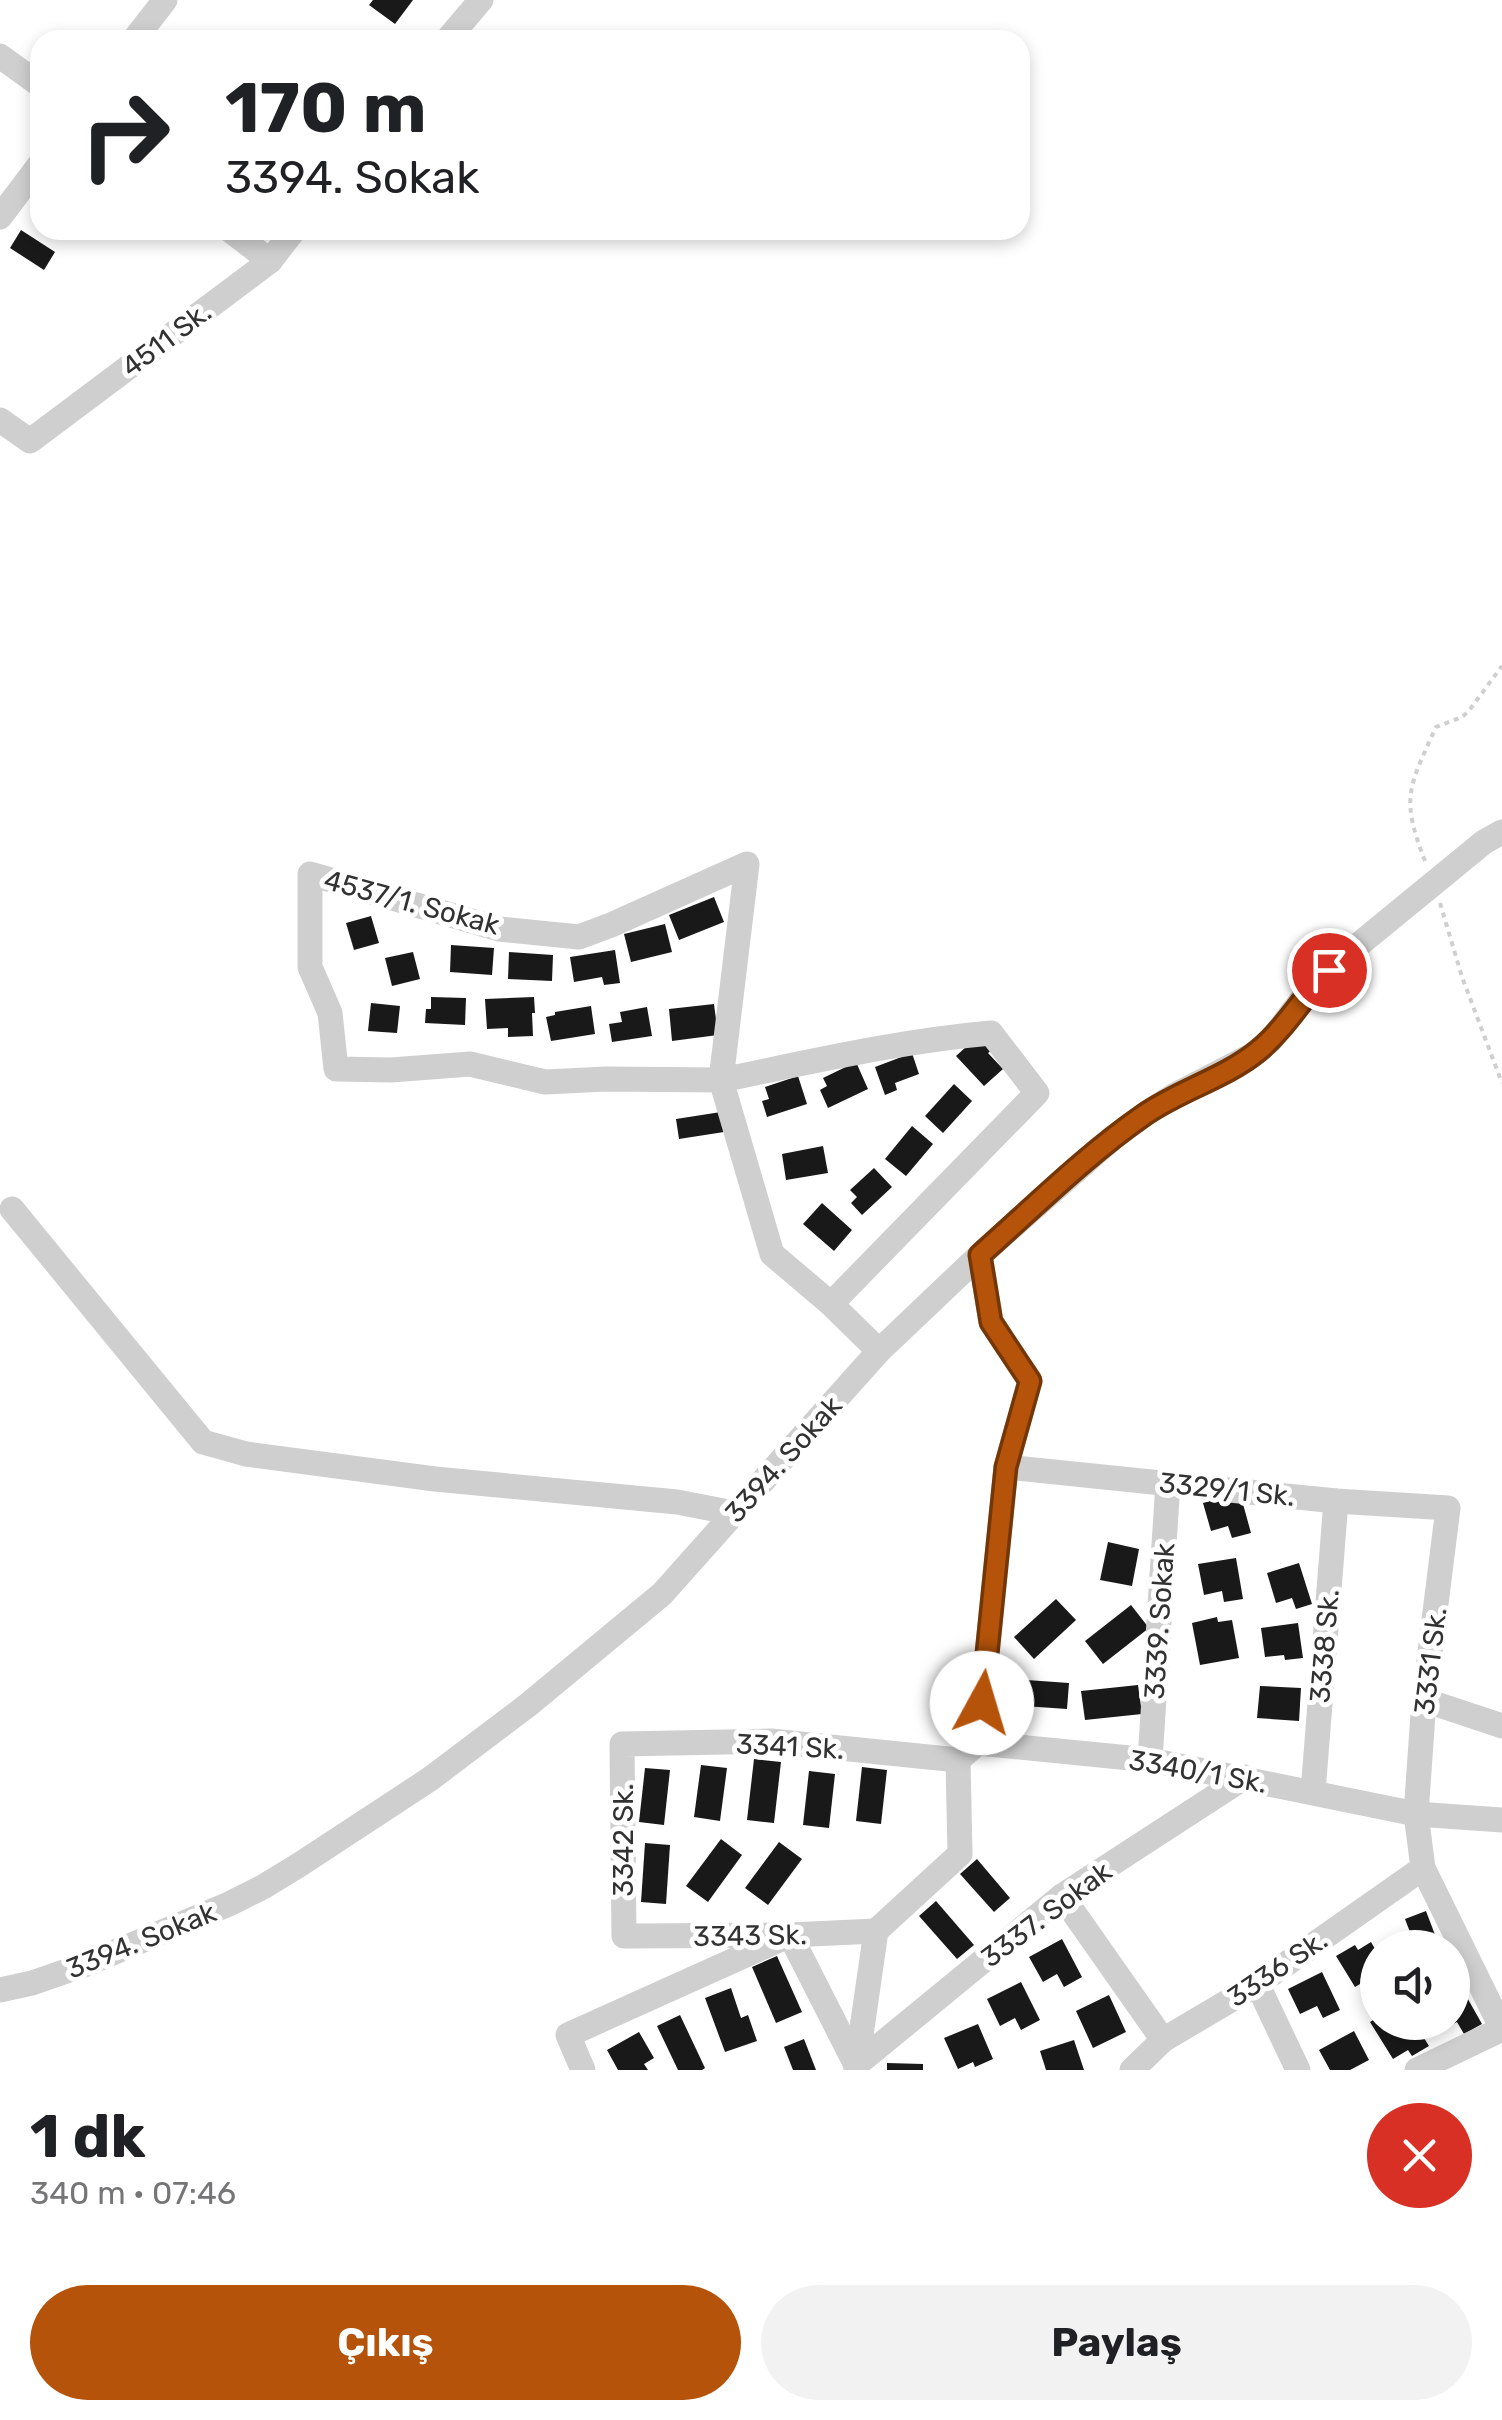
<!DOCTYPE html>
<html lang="tr">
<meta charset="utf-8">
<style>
:root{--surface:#fff;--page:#f2f2f2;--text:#202124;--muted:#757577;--accent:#b45309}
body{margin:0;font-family:Rubik,sans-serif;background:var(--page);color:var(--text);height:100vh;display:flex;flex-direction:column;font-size:38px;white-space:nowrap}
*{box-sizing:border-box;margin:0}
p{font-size:32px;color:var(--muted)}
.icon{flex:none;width:55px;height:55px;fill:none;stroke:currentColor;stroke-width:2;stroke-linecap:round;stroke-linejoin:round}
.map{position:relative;height:2070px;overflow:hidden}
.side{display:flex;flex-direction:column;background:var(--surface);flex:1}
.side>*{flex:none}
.top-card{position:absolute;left:30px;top:30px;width:1000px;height:210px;border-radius:30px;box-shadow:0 5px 15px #0003;background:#fff;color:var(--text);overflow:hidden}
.tools{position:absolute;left:1360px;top:1930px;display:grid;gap:20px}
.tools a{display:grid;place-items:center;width:110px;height:110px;border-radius:50%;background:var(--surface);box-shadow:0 5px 15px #0003;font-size:50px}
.pin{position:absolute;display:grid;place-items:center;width:85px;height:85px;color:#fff;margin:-42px;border:5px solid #fff;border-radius:50%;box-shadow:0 2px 10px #0007}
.me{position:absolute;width:110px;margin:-55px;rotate:6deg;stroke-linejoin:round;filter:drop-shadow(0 0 8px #0008)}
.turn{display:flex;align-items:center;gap:35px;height:210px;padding:0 30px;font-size:45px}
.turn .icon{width:130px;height:130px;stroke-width:2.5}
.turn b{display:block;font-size:70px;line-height:85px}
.round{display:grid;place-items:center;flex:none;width:105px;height:105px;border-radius:52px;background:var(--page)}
.head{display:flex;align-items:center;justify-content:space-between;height:170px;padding:0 30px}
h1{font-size:60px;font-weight:700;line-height:75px}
.action{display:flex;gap:20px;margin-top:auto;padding:20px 30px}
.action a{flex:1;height:115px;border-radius:60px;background:var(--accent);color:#fff;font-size:40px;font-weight:700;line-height:115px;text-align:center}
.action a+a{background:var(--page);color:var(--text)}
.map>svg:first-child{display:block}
</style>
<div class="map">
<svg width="1502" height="2070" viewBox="0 0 1502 2070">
<rect width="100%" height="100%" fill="#fff"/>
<g fill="#191919">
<polygon points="373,0 413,0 395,24 369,5"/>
<polygon points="21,230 55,252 44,270 10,248"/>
<polygon points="714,897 724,922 679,940 669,915"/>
<polygon points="371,916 379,943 354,950 346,923"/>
<polygon points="665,924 672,952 631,962 624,934"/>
<polygon points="451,945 494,948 492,975 450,972"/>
<polygon points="615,950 620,983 604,985 602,977 574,982 570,957"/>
<polygon points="413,952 420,979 392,986 385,958"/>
<polygon points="509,952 553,955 552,981 508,979"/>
<polygon points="431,997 466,998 465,1025 425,1023 426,1009 431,1009"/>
<polygon points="534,997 535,1013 532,1013 533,1036 508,1037 508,1028 487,1029 485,999"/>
<polygon points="371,1003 400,1006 397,1033 368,1031"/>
<polygon points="714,1004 718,1035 672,1041 669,1009"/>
<polygon points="591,1006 595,1034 551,1041 546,1017 555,1015 555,1012"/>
<polygon points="647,1007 652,1036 612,1042 609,1024 622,1022 620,1012"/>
<polygon points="979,1035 992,1050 988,1053 1003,1069 984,1086 956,1056"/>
<polygon points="912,1053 919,1074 895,1083 897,1090 885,1095 875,1067"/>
<polygon points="856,1062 868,1089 828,1108 820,1090 827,1086 823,1078"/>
<polygon points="798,1076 807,1104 767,1117 762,1101 769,1099 765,1087"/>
<polygon points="954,1084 972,1101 943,1133 925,1116"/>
<polygon points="721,1112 724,1132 679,1139 676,1119"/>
<polygon points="912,1126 933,1144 906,1176 885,1159"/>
<polygon points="823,1146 828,1173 786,1180 782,1154"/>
<polygon points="874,1168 892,1187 862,1215 851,1203 857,1197 850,1190"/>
<polygon points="822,1203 852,1230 834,1251 803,1224"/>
<polygon points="1240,1493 1251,1533 1232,1538 1228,1526 1211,1531 1203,1503"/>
<polygon points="1108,1542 1139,1549 1132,1586 1100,1580"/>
<polygon points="1236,1558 1243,1599 1224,1602 1222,1591 1204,1595 1198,1564"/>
<polygon points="1299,1563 1312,1604 1296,1609 1292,1598 1276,1603 1267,1573"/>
<polygon points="1056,1599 1076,1620 1034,1659 1014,1637"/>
<polygon points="1131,1605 1149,1628 1103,1664 1085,1641"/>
<polygon points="1217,1617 1218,1622 1232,1620 1239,1658 1200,1665 1192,1623"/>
<polygon points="1298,1623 1303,1658 1285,1660 1284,1655 1265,1657 1261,1628"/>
<polygon points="1011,1679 1069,1683 1067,1709 1009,1705"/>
<polygon points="1138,1685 1142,1714 1085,1720 1081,1691"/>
<polygon points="1260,1686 1301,1688 1299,1721 1257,1718"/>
<polygon points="754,1759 781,1762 774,1823 747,1820"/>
<polygon points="701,1765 727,1768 720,1821 694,1817"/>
<polygon points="862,1767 887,1770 881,1824 856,1821"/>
<polygon points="645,1768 670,1770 664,1825 639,1822"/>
<polygon points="809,1771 835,1774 829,1828 803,1825"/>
<polygon points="721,1839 742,1855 708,1902 686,1886"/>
<polygon points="779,1842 802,1859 768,1905 745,1888"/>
<polygon points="645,1843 670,1845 666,1904 641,1902"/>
<polygon points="977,1859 1010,1898 994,1912 960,1874"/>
<polygon points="936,1901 974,1945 957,1959 919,1916"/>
<polygon points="1426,1911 1440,1948 1416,1948 1405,1919"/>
<polygon points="1062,1939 1082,1977 1064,1987 1057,1974 1043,1982 1029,1957"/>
<polygon points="1371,1942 1378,1954 1378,1984 1375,1986 1370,1978 1355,1987 1336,1956 1355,1945 1358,1950"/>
<polygon points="777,1956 802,2012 776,2023 752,1967"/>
<polygon points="1322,1972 1340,2010 1323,2018 1317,2006 1300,2014 1288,1989"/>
<polygon points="1021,1982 1040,2020 1021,2030 1015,2018 1000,2026 987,1999"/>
<polygon points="1460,1985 1482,2024 1464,2034 1457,2022 1442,2030 1438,2022 1452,2022 1452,1989"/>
<polygon points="731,1988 741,2018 748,2015 757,2041 725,2052 705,1998"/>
<polygon points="1109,1995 1126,2032 1093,2048 1076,2011"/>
<polygon points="680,2015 705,2068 702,2070 678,2070 657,2026"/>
<polygon points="1378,2017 1378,2022 1414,2022 1429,2046 1412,2056 1408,2050 1393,2059 1370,2022"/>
<polygon points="978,2024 993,2059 975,2067 973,2062 958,2069 944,2038"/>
<polygon points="1354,2031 1369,2060 1350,2070 1330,2070 1319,2050"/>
<polygon points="639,2032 654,2058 644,2064 648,2070 618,2070 607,2050"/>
<polygon points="804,2039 816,2070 793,2070 784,2047"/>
<polygon points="1074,2040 1084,2070 1046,2070 1040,2051"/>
<polygon points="887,2063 923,2064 923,2070 887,2070"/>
</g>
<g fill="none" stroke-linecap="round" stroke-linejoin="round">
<g stroke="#cfcfcf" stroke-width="4" stroke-dasharray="5 5" stroke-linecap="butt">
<path d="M1425 861C1400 797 1409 787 1436 727L1462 717 1468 712 1502 666"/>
<polyline points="1440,903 1462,977 1502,1083"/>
</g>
<g stroke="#cfcfcf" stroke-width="25">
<polyline points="134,40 165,0"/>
<polyline points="447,40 481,0"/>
<polyline points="0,56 40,85"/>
<polyline points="0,217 40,164"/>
<polyline points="230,230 270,261"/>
<polyline points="0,420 30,441 270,261 294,230"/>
<path d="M721 1080 606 1079 545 1082 470 1064 391 1070 336 1069 330 1013 310 967V874L499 929 579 937 611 925 747 864 721 1080 772 1254 831 1304 1037 1093 991 1033C900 1041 810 1062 721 1080"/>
<polyline points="12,1209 203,1442 246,1454 435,1479 677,1502 734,1513"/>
<polyline points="831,1304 879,1351"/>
<polyline points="1006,1467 1336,1501 1448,1508 1424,1700 1416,1814 1423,1868 1502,2029"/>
<polyline points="1424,1700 1502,1726"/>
<polyline points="978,1743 1150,1760 1416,1814 1502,1820"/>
<polyline points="1150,1760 1168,1483"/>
<polyline points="1313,1792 1336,1501"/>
<polyline points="1062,1896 1163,2040"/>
<polyline points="876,1931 790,1935 624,1936 622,1744 771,1741 958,1760"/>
<polyline points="1256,1985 1263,1996 1298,2070"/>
<polyline points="0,1990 32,1983 84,1965 229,1904 263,1887 299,1865 430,1779 528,1705 662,1594 879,1351 980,1255 1114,1137 1147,1113 1175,1095 1254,1054 1271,1040 1310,989 1329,969 1484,842 1502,832"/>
<polyline points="583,2070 568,2035 790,1935 856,2065 1062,1896 1245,1777"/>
<polyline points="856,2070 876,1931 960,1854 958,1760 978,1743 1006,1467 1030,1381 991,1322 980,1255"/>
<polyline points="1132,2070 1163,2040 1256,1985 1423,1868"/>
<polyline points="1417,2070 1502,2029"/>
</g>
</g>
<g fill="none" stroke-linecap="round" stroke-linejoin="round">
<g stroke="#753606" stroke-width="25">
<path id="route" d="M982 1703 1006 1467 1030 1381 991 1322 980 1255C1033 1208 1085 1156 1144 1115 1180 1090 1225 1078 1258 1051 1286 1028 1304 995 1329 970"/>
</g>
<use href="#route" stroke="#b45309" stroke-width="18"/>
</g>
<g text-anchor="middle" stroke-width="10" stroke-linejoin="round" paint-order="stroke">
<g font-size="28" fill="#323232" stroke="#fff">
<text transform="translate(166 339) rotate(-37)" y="10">4511 Sk.</text>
<text transform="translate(412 902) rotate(15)" y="10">4537/1. Sokak</text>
<text transform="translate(783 1459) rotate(-48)" y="10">3394. Sokak</text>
<text transform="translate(1227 1489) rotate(6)" y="10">3329/1 Sk.</text>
<text transform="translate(1159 1621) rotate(-86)" y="10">3339. Sokak</text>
<text transform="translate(1324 1646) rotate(-85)" y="10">3338 Sk.</text>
<text transform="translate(1430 1661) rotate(-83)" y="10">3331 Sk.</text>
<text transform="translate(790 1746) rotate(3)" y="10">3341 Sk.</text>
<text transform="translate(1198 1771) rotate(10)" y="10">3340/1 Sk.</text>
<text transform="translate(623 1840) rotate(-90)" y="10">3342 Sk.</text>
<text transform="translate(1046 1914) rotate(-37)" y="10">3337. Sokak</text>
<text transform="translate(750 1935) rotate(-1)" y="10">3343 Sk.</text>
<text transform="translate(141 1940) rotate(-22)" y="10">3394. Sokak</text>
<text transform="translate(1277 1968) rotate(-34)" y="10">3336 Sk.</text>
</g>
</g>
</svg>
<div class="tools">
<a><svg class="icon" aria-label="sound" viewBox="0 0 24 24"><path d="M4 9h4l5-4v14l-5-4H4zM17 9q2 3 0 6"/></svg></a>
</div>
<div class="pin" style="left:1329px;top:970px;background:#d93025"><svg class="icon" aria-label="arrive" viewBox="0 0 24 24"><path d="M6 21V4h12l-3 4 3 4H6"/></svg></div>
<svg class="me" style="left:982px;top:1703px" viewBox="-20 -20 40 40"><circle r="19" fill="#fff"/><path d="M0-13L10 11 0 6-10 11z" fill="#b45309"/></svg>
<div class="top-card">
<div class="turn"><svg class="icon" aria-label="right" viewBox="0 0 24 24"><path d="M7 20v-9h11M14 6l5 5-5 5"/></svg><div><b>170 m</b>3394. Sokak</div></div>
</div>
</div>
<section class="side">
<div class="head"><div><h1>1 dk</h1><p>340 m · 07:46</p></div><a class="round" style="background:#d93025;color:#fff"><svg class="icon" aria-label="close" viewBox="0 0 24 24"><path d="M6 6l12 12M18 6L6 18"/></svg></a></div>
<div class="action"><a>Çıkış</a><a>Paylaş</a></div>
</section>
